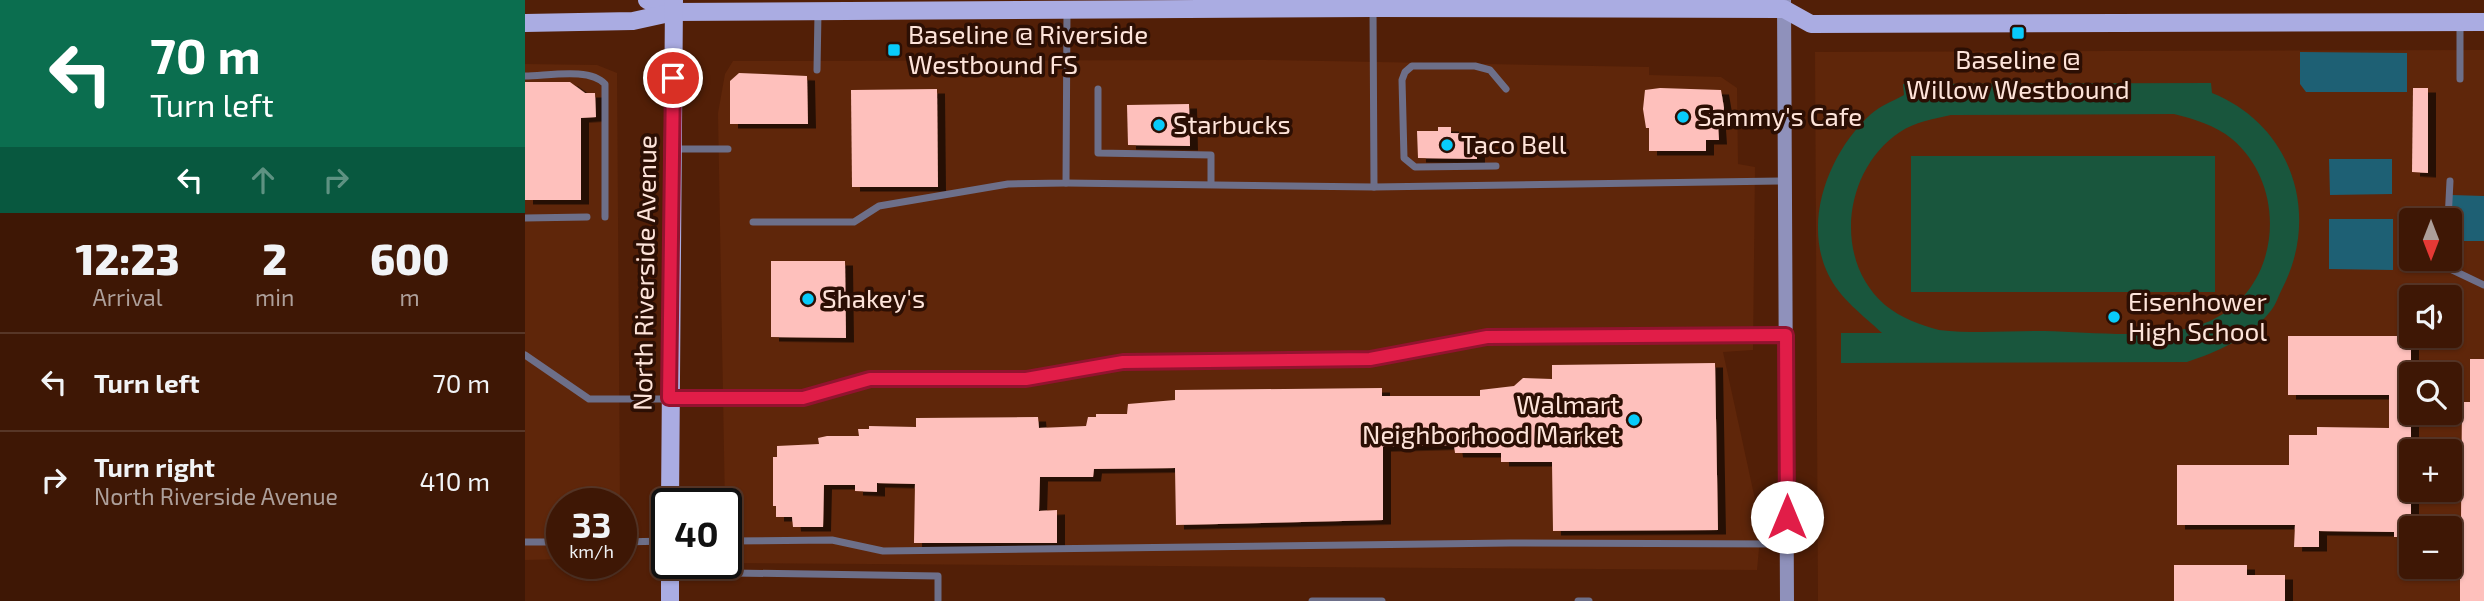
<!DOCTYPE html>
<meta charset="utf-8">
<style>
:root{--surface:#3e1705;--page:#45200f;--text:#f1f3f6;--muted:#ad9f9a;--line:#573627}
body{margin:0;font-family:"Exo 2",sans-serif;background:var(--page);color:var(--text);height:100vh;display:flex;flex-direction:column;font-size:26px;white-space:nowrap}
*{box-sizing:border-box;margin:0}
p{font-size:23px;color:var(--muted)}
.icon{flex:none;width:38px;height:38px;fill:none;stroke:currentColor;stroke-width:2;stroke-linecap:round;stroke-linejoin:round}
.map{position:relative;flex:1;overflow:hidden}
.drawer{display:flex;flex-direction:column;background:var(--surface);width:525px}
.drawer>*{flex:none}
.top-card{background:#0b6e4f;color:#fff;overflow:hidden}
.needle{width:46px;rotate:180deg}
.buttons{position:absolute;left:1874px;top:208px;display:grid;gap:14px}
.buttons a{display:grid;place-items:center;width:63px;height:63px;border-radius:7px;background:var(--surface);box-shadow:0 2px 5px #0004,0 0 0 2px var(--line);font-size:35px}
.speed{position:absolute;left:21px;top:488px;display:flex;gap:14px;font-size:35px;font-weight:700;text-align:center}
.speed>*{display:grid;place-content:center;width:91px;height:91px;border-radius:50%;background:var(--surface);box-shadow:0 2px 5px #0004,0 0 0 2px var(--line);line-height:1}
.speed small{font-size:18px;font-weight:400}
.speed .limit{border:4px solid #111;border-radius:10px;background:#fff;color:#111}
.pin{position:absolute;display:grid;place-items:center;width:60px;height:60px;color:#fff;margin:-30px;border:4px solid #fff;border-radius:50%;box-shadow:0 2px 7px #0007}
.me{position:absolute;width:77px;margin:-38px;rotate:0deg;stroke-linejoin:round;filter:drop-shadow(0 0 5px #0008)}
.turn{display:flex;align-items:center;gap:24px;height:147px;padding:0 35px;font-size:32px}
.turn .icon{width:91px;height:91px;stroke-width:2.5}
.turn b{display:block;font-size:49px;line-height:60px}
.lanes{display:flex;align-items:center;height:66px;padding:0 35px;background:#0003;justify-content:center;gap:35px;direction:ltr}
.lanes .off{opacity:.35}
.eta{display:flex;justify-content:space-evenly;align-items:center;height:119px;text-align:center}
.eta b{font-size:42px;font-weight:800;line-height:49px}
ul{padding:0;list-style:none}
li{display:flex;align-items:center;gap:21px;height:98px;padding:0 35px;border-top:2px solid var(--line)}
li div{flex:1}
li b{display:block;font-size:26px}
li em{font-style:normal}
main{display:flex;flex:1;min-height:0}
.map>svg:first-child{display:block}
</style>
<main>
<section class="drawer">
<div class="top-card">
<div class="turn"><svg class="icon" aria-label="left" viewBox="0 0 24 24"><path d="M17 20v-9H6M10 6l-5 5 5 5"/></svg><div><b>70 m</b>Turn left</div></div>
<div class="lanes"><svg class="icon" aria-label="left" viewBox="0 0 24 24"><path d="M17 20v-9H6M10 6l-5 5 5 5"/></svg><svg class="icon off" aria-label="ahead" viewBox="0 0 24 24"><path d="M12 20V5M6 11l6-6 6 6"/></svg><svg class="icon off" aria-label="right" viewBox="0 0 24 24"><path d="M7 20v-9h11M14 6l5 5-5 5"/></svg></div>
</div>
<div class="eta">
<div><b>12:23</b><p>Arrival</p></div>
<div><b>2</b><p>min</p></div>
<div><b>600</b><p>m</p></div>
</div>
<ul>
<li><svg class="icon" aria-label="left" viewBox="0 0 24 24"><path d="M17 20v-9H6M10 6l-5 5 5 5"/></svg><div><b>Turn left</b></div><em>70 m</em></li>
<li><svg class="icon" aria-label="right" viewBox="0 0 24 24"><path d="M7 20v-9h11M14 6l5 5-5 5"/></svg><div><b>Turn right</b><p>North Riverside Avenue</p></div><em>410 m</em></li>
</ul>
</section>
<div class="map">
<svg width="1959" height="601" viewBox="0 0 1959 601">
<defs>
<filter id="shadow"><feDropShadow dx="8" dy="4.5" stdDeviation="0" flood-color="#0009"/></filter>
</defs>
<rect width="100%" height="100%" fill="#521f07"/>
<g fill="#5f260a" fill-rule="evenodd">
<path d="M1959 50V601H1293L1290 52ZM1886 220H1925V259H1886ZM1886 298H1925V336H1886ZM1886 374H1925V413H1886ZM1886 452H1925V490H1886ZM1886 528H1925V567H1886Z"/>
<polygon points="740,60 1124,67 1124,75 1196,77 1212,88 1213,164 1230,167 1228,350 1198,352 1236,527 1232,570 201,563 193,113 200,74 208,61"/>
<polygon points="0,64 72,65 92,73 95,504 37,504 37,559 0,560"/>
</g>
<g fill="#19563d" fill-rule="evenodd">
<path d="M1686 83 1687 93C1767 125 1796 214 1757 289 1753 297 1750 307 1744 313 1724 338 1692 352 1662 362L1316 363V333H1357C1338 315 1315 299 1303 274 1277 220 1305 151 1346 114 1355 106 1368 101 1379 95L1378 84ZM1649 114C1669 119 1690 125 1707 139 1763 186 1757 285 1689 319 1644 342 1570 332 1520 331 1485 331 1449 334 1414 330 1395 325 1376 318 1360 305 1307 259 1319 169 1375 132 1390 122 1408 119 1426 115Z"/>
<rect x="1386" y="156" width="304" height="136"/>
</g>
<g fill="#1e6074">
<polygon points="1775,52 1882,53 1882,92 1781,92 1775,84"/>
<polygon points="1804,159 1867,159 1867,194 1805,195"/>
<polygon points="1927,195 1959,196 1959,241 1927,241"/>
<polygon points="1804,219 1868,219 1868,270 1804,269"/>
</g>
<g fill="#fec0bc" filter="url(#shadow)">
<polygon points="214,73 282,76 283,124 205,124 205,81"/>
<polygon points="0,82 45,82 60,93 70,93 71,117 56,118 56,200 0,200"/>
<polygon points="1135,88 1196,90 1199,108 1196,125 1193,125 1194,140 1181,140 1181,151 1124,151 1124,128 1121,128 1118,109 1120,90"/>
<polygon points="1888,88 1903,88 1903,173 1887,172"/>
<polygon points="412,89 413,187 327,187 326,90"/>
<polygon points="664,104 665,146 603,145 602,105"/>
<polygon points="913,127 926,127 926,133 952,134 952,159 893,158 892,131 913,131"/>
<polygon points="246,261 320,261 321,338 246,337"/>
<polygon points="1763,336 1886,336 1886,537 1869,537 1869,532 1794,531 1794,547 1769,547 1770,525 1652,525 1652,465 1764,465 1764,435 1792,435 1792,427 1864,428 1864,395 1763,395"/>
<polygon points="1945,359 1959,359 1959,601 1935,601 1935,557 1925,558 1925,521 1936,521 1937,402 1945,402"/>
<polygon points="1190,363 1193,530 1028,531 1027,462 976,462 976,453 930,453 929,445 858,447 858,520 651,525 650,468 569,469 568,477 515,477 514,511 532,510 532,543 389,543 390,484 352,483 352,492 330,491 330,485 299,485 298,527 268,527 267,517 251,517 251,506 248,506 248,457 252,457 252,446 294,444 293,438 302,436 334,436 333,429 344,429 344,426 391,427 391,418 513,417 514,428 561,426 563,417 571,417 571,414 602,414 603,404 650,400 650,390 857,388 857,396 955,396 955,390 989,386 998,378 1027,379 1027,365"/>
<polygon points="1649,565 1722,565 1722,575 1760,575 1760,601 1649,601"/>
</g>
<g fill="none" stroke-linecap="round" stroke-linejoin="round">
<g stroke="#6d6f89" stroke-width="7">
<polyline points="848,7 849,187 1259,181"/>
<polyline points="292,70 293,13"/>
<path d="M0 76C22 76 65 67 80 84V217"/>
<polyline points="1935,79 1935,23"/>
<polyline points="573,89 573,153 686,155 686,183"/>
<polyline points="147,149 203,149"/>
<polyline points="971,166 890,167 879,158 877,80 880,72 887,66 950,66 965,70 981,89"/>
<polyline points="541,183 849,187"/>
<polyline points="0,218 62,217"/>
<polyline points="1923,220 1925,181"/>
<polyline points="228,222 329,222 354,206 483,184 541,183 542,11"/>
<polyline points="1920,259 1919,266 1959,285"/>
<polyline points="0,355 64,399 225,399 278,398 345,379 501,379 598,362 845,359 962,337 1261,336"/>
<polyline points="201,541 307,540 358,551 985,543 1261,544"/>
<polyline points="0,542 37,542"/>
<polyline points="96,542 142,541"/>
<polyline points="145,572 413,576 413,601"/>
<polyline points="787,601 857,601"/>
<polyline points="1053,601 1064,601"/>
</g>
<polyline stroke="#8f91bb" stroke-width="14" points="1259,0 1262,601"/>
<g stroke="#aaace2" stroke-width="18">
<polyline points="122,0 149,12"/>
<polyline points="0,23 108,21 149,12 848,8 1259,9 1286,24 1959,22"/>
<polyline points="145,504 149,0"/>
<polyline points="145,601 145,564"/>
</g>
</g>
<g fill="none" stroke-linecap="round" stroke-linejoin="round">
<g stroke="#92132f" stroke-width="18">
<polyline id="route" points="148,78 144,398 278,398 345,379 501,379 598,362 845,359 962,337 1261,335 1262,517"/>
</g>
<use href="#route" stroke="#e11d48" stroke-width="12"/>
</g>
<g fill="#08cbfa" stroke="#2c0f04" stroke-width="2.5">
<rect x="1486" y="26" width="14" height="14" rx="3.5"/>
<rect x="362" y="43" width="14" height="14" rx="3.5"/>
<circle cx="1158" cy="117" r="7"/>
<circle cx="634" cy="125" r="7"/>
<circle cx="922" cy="145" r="7"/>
<circle cx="283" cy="299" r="7"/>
<circle cx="1589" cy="317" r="7"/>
<circle cx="1109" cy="420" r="7"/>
</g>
<g text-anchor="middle" stroke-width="7" stroke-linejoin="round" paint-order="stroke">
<g font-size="26" fill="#fee4da" stroke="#2c0f04" text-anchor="start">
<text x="383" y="44">Baseline @ Riverside<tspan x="383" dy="30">Westbound FS</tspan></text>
<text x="1493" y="69" text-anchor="middle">Baseline @<tspan x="1493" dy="30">Willow Westbound</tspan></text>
<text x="1172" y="126">Sammy's Cafe</text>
<text x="648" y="134">Starbucks</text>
<text x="936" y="154">Taco Bell</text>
<text x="297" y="308">Shakey's</text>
<text x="1603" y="311">Eisenhower<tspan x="1603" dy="30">High School</tspan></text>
<text x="1095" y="414" text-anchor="end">Walmart<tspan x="1095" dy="30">Neighborhood Market</tspan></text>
</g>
<g font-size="26" fill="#fee4da" stroke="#2c0f04">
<text transform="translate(120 273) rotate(-89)" y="9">North Riverside Avenue</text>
</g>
</g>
</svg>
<div class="buttons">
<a><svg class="needle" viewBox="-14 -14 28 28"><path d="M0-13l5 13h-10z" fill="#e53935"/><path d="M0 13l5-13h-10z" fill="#ad9f9a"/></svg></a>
<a><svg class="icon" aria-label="sound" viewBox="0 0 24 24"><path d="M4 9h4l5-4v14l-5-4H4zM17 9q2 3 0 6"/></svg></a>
<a><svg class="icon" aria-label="search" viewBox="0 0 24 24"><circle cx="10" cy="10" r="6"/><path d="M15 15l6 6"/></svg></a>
<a>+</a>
<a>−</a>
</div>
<div class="speed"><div>33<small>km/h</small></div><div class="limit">40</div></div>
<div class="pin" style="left:148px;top:78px;background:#d93025"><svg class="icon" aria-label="arrive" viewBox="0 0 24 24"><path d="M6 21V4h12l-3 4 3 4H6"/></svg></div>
<svg class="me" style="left:1262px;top:517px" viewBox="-20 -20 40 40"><circle r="19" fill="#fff"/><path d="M0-13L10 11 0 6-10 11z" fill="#e11d48"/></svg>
</div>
</main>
